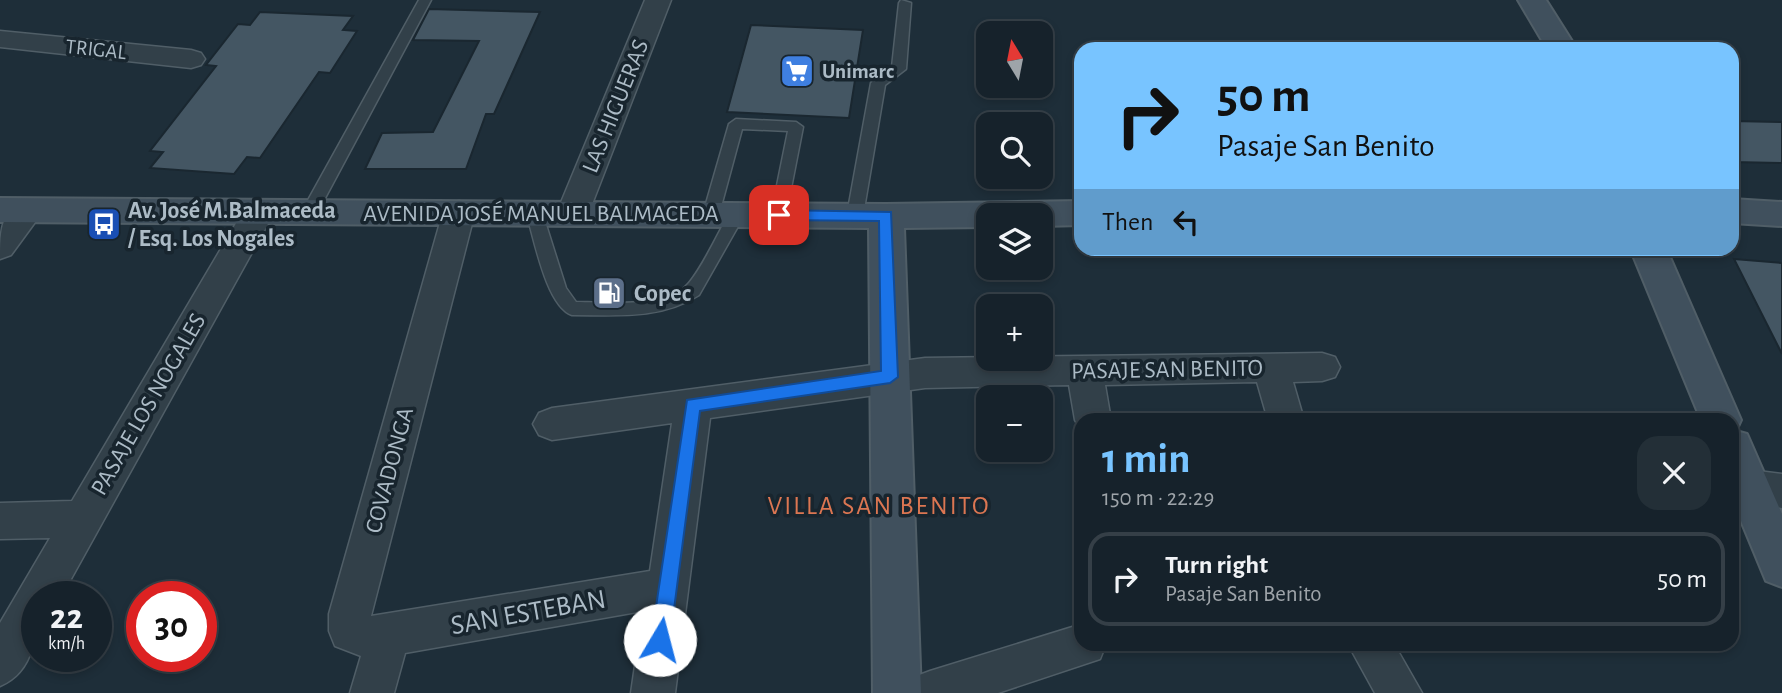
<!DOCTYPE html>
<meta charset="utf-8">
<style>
:root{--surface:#16222b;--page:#232f37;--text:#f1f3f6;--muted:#9ea4a9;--line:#353f47;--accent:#78c4ff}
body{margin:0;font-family:"Alegreya Sans",sans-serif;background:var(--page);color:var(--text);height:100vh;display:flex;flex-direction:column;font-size:26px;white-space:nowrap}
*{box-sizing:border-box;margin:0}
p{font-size:23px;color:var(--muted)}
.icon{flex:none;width:38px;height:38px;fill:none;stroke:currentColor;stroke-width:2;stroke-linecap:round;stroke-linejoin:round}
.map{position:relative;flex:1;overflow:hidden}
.drawer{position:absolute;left:1074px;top:413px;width:665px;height:238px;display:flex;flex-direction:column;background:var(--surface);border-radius:21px;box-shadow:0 4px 10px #0003,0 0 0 2px var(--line)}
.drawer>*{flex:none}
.hud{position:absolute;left:1074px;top:42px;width:665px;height:214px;border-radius:21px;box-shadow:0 4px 10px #0003,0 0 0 2px var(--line);background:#78c4ff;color:#111;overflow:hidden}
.needle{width:46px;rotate:350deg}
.tools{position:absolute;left:976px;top:21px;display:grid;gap:14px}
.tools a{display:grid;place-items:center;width:77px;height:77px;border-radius:14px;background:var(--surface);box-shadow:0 4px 10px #0003,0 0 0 2px var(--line);font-size:35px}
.speed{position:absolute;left:21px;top:581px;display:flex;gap:14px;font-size:35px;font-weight:700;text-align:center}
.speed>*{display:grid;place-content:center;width:91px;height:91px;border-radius:50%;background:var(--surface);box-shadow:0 4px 10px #0003,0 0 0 2px var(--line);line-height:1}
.speed small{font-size:18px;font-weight:400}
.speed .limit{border:10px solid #d22;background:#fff;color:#111}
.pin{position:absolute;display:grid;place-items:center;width:60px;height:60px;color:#fff;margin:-30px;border-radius:14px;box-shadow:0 4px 10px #0006}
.me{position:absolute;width:77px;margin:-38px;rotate:8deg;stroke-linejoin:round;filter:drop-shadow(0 0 5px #0008)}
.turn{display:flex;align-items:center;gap:24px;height:147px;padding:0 28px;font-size:32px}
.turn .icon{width:91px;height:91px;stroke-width:2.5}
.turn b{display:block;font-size:49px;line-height:60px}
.then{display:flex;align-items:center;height:66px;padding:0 28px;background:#0003;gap:14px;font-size:26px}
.round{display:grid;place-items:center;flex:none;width:74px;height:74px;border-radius:21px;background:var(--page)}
.headline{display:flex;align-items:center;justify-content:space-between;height:119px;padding:0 28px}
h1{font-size:42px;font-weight:600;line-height:52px;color:var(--accent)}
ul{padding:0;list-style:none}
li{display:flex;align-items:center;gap:21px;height:94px;margin:0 14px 10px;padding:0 14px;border:4px solid var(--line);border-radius:21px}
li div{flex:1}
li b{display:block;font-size:26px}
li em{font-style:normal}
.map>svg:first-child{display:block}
</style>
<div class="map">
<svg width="1782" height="693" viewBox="0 0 1782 693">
<rect width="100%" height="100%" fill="#1e2e39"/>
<g fill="#445663" stroke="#1a2730" stroke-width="2">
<polygon points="429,9 540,12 494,114 486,114 466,169 365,169 382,133 433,132 479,41 413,40"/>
<polygon points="260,12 353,16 343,30 357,31 330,73 319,72 260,158 247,157 234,174 150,168 163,152 150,151 216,66 206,65 238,24 250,25"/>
<polygon points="751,25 863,30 849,118 727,112"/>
<polygon points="1732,121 1782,122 1782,163 1732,162"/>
<polygon points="1734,259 1782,263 1782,354"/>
</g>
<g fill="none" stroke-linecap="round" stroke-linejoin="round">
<g stroke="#505e67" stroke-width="3">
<g id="lane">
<polygon points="419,0 431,0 316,215 304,215 302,211"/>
<polygon points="901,0 911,3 906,69 885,85 863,215 855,221 847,215 871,83 892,67 899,3"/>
<polygon points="736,119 796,122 803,127 785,219 773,219 771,215 788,131 742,129 719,214 711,220 703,214 729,124"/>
<path d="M534 206 542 212 566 288 576 302C606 302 665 309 687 285 701 271 720 229 731 210L737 208 745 214 699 295C660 320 616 315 572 315 546 306 534 237 526 212Z"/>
</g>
</g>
<g stroke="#505e67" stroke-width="3">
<g id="street">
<polygon points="645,0 671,0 589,212 584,220 573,223 562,220 557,212"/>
<polygon points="0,31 191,50 201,53 205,59 201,65 191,68 0,47"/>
<path d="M28 199 39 202 44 210 11 255 0 259C0 233 0 208 28 199Z"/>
<path d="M259 200 270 203 275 211 61 597H37C37 631 36 671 0 686V623L50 538 0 539V503L72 501 248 203Z"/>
<polygon points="459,201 470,204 475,212 371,616 650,571 672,423 552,440 539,435 533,424 539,413 552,408 925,358 1322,353 1335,357 1340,367 1335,377 1322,381 1293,382 1304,420 1268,420 1257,382 1105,385 1111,420 1082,420 1082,432 1075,420 1069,385 925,388 710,418 675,693 631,693 643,611 405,653 394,693 350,693 361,656 335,646 329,631 329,614 443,212 448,204"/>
<polygon points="1750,470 1782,474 1782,508 1736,499 1732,491 1736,475"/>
<polygon points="1082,624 1082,644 1106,644 1100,659 998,693 908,693 914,677 930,671"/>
<polygon points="1348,644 1394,644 1422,693 1375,693"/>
</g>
</g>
<g stroke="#505e67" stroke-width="4">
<g id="secondary">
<polygon points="1518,0 1546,0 1577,49 1547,49"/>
<polygon points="0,198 886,204 1082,201 1082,225 1041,226 1041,215 989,215 989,227 904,228 921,693 873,693 869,228 0,222"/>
<polygon points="1732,199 1782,202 1782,226 1732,223"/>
<polygon points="1630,248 1666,248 1741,420 1736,431 1747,434 1782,514 1782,587 1766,581 1732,499 1732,420 1701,420"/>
</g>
</g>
<use href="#lane" fill="#324049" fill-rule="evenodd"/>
<use href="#street" fill="#324049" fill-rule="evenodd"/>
<use href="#secondary" fill="#40505d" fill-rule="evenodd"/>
</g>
<polygon fill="#1a73e8" stroke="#114b97" stroke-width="2" points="779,210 891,212 898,377 890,383 700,411 670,640 667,647 660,649 653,647 651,640 687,400 881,371 879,221 779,220 771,215"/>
<defs>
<g id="supermarket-square" transform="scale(1.75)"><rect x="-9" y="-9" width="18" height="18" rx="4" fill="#3f7fe0" stroke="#18252e"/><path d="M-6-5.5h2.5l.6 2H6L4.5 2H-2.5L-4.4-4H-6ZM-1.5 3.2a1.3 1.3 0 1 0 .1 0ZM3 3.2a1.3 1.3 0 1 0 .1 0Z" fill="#fff"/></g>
<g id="bus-square" transform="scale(1.75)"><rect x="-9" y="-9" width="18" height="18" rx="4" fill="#1a4fb4" stroke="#18252e"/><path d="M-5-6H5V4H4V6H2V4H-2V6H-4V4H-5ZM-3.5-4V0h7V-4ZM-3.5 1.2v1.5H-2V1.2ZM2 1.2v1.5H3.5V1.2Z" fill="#fff"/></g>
<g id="fuel-square" transform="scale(1.75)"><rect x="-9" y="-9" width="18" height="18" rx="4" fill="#5c6f8a" stroke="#18252e"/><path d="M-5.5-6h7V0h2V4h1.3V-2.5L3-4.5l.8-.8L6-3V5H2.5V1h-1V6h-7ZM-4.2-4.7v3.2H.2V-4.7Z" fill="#fff"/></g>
</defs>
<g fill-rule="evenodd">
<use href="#supermarket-square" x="797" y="71"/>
<use href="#bus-square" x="104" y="224"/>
<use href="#fuel-square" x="609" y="293"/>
</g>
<g text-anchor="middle" stroke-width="7" stroke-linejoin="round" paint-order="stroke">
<g font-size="21" fill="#acbbc6" stroke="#18252e">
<text transform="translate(96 49) rotate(6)" y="7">TRIGAL</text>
</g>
<g font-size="21" font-weight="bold" fill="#acbbc6" stroke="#18252e" text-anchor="start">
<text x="822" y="78">Unimarc</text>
</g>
<g font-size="24" fill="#acbbc6" stroke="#18252e">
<text transform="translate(615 106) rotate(-68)" y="8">LAS HIGUERAS</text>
<text x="541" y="221">AVENIDA JOSÉ MANUEL BALMACEDA</text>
<text transform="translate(1167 369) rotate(-1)" y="8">PASAJE SAN BENITO</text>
<text transform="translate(148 404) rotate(-60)" y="8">PASAJE LOS NOGALES</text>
<text transform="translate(389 470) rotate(-75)" y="8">COVADONGA</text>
</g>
<g font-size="24" font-weight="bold" fill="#acbbc6" stroke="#18252e" text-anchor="start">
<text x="128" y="218">Av. José M.Balmaceda<tspan x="128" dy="28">/ Esq. Los Nogales</tspan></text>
<text x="634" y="301">Copec</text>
</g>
<g font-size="26" letter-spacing="2" fill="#dc7652" stroke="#18252e">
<text x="879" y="514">VILLA SAN BENITO</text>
</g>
<g font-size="28" fill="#acbbc6" stroke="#18252e">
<text transform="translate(528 611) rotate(-10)" y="10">SAN ESTEBAN</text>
</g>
</g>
</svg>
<div class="tools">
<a><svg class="needle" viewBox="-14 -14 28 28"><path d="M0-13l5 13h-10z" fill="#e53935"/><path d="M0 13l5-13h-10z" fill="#9ea4a9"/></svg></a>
<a><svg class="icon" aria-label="search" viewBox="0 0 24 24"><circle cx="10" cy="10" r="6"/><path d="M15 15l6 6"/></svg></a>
<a><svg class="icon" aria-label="layers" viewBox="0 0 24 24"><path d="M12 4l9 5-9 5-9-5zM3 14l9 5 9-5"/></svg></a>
<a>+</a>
<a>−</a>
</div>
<div class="speed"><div>22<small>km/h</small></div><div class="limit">30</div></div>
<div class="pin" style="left:779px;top:215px;background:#d93025"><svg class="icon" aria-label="arrive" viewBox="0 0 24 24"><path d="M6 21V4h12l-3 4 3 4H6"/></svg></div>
<svg class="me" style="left:660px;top:640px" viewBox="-20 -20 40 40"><circle r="19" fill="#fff"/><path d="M0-13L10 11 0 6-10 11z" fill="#1a73e8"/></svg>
<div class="hud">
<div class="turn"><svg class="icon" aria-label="right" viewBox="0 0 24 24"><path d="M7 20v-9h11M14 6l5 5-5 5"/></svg><div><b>50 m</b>Pasaje San Benito</div></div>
<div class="then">Then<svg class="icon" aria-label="left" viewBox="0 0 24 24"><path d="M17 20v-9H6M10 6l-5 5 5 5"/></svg></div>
</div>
<section class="drawer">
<div class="headline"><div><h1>1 min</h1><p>150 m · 22:29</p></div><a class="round"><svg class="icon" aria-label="close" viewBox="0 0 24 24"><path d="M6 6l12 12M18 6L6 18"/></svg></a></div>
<ul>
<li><svg class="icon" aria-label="right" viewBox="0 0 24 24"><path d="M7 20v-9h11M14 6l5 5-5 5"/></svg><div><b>Turn right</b><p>Pasaje San Benito</p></div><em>50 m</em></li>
</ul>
</section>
</div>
